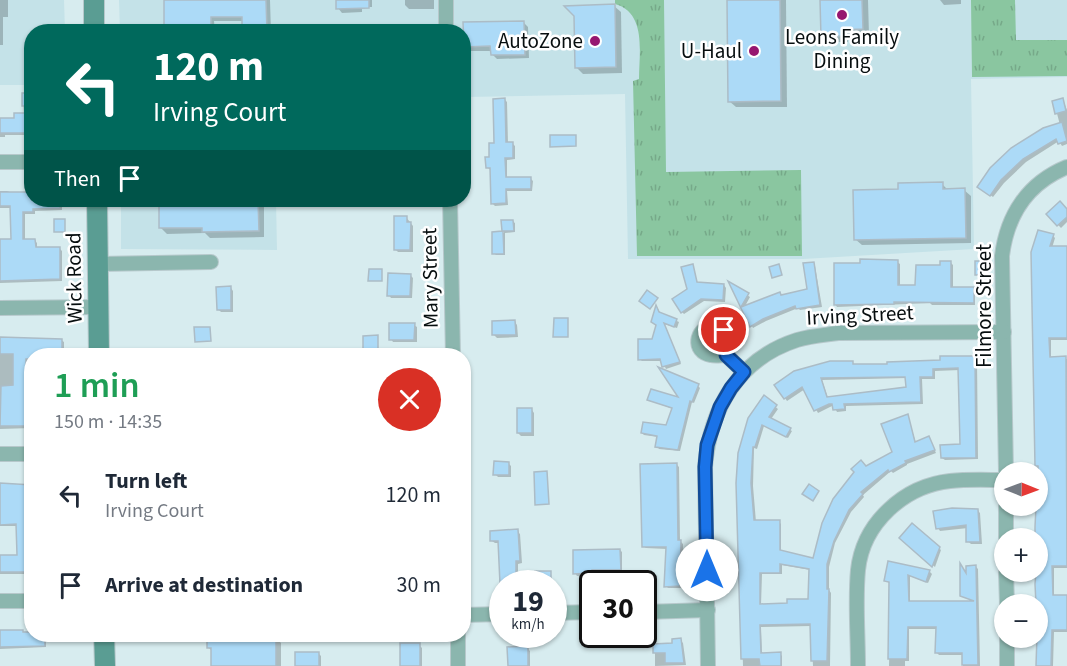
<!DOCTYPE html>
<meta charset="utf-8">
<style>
:root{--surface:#fff;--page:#f6f6f7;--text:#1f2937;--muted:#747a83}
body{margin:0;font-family:"Source Sans 3",sans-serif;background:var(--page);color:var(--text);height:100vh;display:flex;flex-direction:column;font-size:22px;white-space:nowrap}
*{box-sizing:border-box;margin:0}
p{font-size:20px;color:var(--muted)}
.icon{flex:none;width:33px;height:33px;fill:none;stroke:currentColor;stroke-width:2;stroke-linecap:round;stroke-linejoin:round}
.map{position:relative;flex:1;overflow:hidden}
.drawer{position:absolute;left:24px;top:348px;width:447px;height:294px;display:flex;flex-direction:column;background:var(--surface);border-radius:24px;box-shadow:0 2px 4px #0004}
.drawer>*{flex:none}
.top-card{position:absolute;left:24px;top:24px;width:447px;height:183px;border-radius:24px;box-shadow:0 2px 4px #0004;background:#00695c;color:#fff;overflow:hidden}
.needle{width:39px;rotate:91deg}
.fabs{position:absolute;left:994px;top:462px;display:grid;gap:12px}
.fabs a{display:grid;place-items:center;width:54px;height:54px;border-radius:50%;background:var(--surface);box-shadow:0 2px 4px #0004;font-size:30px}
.speed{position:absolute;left:489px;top:570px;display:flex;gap:12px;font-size:30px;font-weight:700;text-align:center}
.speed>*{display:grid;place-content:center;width:78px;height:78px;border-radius:50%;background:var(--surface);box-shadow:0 2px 4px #0004;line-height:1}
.speed small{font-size:15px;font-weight:400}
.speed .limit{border:3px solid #111;border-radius:9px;background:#fff;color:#111}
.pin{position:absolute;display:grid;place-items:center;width:51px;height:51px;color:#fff;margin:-26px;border:3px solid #fff;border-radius:50%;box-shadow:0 2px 6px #0007}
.me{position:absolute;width:66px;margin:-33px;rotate:0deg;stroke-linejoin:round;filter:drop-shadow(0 0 4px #0008)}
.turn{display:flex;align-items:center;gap:21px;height:126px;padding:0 30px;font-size:27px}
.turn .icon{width:78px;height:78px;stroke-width:2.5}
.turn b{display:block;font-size:42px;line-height:51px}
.then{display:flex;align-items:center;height:57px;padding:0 30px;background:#0003;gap:12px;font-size:22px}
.round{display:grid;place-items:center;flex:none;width:63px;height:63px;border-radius:32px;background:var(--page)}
.summary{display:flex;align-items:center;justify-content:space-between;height:102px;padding:0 30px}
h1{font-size:36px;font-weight:600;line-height:45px;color:#1e9e55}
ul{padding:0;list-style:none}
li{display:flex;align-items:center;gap:18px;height:90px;padding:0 30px}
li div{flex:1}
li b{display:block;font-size:22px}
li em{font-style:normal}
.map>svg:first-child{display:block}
</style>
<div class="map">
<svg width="1067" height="666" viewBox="0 0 1067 666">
<defs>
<pattern id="grass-tufts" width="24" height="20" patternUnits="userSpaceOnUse" patternTransform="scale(1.5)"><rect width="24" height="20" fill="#8ac6a0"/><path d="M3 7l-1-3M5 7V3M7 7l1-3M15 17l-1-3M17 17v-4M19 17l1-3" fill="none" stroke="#76a989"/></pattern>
</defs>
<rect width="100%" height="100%" fill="#d7ecef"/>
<g fill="#c4e2e8">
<polygon points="0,0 64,0 65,31 32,32 31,85 0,85"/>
<polygon points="119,0 1067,0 1067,77 971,79 974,249 803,259 628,259 625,94 464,97 464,32 120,31"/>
<polygon points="121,200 276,200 277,250 121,249"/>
</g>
<g fill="url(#grass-tufts)">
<path d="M615 0H664L666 172 801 170 802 256H637L633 81 639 79C639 53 647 13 615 4Z"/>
<polygon points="971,0 1015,0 1016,40 1067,40 1067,76 972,77"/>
<polygon points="707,329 719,331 722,350 705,348 702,337"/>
</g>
<g fill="#0003" fill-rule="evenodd">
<polygon points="0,0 8,0 8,17 3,17 3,45 0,45"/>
<polygon points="165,0 270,0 271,32 244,32 244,21 214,21 215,32 166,32"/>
<polygon points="337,0 372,0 372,7 362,7 362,12 342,13 338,8"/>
<polygon points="405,0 434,0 434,9 409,9 405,5"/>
<polygon points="728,0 786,0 787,107 736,107 729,101"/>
<polygon points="822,0 868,0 869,35 848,35 848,42 829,42 823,36"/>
<polygon points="940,0 961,0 961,4 944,5"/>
<polygon points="614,6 621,12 622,73 583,74 576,67 575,15"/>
<polygon points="524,23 528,27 529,58 497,59 492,54 492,51 469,51 465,47"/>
<polygon points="25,62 32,62 32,76 28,76 25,74"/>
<polygon points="23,94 32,94 32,135 5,135 5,137 0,137 0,120 15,120 24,115"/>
<polygon points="505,100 507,102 508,144 512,143 515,146 515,159 507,160 507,178 530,178 533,181 532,191 507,191 508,205 495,206 492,203 491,170 488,168 495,144"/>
<polygon points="1063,100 1067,110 1067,144 1062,146 1059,141 1026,162 1004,183 993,197 982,189 1060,125 1054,102"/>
<polygon points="942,184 948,190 964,190 971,196 971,243 862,245 855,239 899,191"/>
<polygon points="0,191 7,191 32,200 62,200 62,210 35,211 35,214 25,214 25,241 35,241 37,243 37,248 60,249 62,251 62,281 0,283 0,241 12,241 12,208 0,208"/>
<polygon points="161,200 264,200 264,237 210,238 205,233 167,234 161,228"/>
<polygon points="1067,211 1067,222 1061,228 1048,214"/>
<polygon points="406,217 413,226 413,252 398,252 395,249"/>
<polygon points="512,221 515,223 515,232 505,233 505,255 496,255 494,253 494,233 504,233 503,222"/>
<polygon points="1053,236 1055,238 1052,248 1067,248 1067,340 1051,340 1051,358 1067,359 1067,568 1054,568 1054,596 1067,596 1067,632 1054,632 1053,666 1037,666 1038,472 1032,252"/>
<polygon points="897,262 900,264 900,287 917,286 941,266 951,263 953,265 953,289 973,288 975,291 975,305 932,305 930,303 837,307 835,304"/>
<polygon points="813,263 815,266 822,307 800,310 798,308 766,321 753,328 731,285 750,297 744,308 780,294 782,296 809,291"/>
<polygon points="692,266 698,284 724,285 726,288 725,302 704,301 684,314 682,312 688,290"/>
<polygon points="410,275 413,278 412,298 391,298 389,295"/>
<polygon points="231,288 233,291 233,312 221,312 218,309"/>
<polygon points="657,307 661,314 679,322 677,328 664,324 681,364 666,369 662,361 642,361 639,359 653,340 658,325 652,322"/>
<polygon points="515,322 517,325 518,337 497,338 494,335"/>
<polygon points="414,325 417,327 417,342 393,342 391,339"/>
<polygon points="0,338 61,340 64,342 64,356 32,356 32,364 27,364 28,387 32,387 32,428 0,429"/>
<path d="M975 357 977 360 978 459 945 460 942 458 961 445 960 370 935 371V379H922L923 404 846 406V411L837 412 834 406H832L818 413 805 389 787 401 776 385 852 362 855 366 942 362ZM907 378V388L828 398 822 380Z"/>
<polygon points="698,386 700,388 694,403 692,402 680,451 659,449 657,446 658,437 644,435 642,433 667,427 673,409 649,400 681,400"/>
<path d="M764 398 778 409 771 419 792 431 788 438 764 426 757 449 754 448 753 486 756 522H779L781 524V552L815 559 866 468 894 453 907 415 916 443 929 438 936 453 907 464V465L893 473 891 471 863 495 864 497 851 512 835 543 829 567V590L831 593 830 666H813L811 626 761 627 762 654H780L782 656V666H743L738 483ZM782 565 811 570 810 601 788 605H761L762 574H782Z"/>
<polygon points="532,410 534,413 534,436 521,436 518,433"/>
<polygon points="508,463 511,466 511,477 498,477 495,474"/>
<polygon points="677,465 679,467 680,541 683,544 682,588 668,588 666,586 667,549 646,548 643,546"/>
<polygon points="0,484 32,487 32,507 30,507 32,574 0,574 0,557 18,556 18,526 0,526"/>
<polygon points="978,511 980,513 982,544 971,544 968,541 968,528 940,531 938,528"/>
<polygon points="912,525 941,550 935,567 901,538"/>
<polygon points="517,531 520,534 522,563 518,564 518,584 502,584 502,586 500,543 495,543 492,541"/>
<polygon points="620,550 622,552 622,572 594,572 594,575 577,576 575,573"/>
<polygon points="889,563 930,572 932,574 928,583 910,576 910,603 977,602 964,597 968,577 976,567 978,569 980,666 963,666 963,655 939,655 937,653 937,629 909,629 909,661 905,661 905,666 889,666 891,584 886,581"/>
<polygon points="0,632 45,634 46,647 0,649"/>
<polygon points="275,637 281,643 281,666 213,666 213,652 209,648"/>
<polygon points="680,640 683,643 686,665 655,666 655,645 673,645"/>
<polygon points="419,645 422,648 422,666 402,666"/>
<polygon points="527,648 530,651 530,666 509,666"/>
<polygon points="318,653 321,656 321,666 297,666"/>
</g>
<g fill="#acdaf7" stroke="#acbcc6" stroke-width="1.5" fill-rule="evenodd">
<polygon points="164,0 266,0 267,32 242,32 242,17 211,17 211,32 164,32"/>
<polygon points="336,0 369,0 369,8 336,9"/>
<polygon points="727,0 780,0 781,101 728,102"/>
<polygon points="820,0 862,0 863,29 842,30 842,36 821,37"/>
<polygon points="615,4 616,67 575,68 574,16 564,6"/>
<polygon points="524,21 525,55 491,55 490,46 464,47 463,22"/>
<rect x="22" y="93" width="10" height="13"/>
<polygon points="505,98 506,142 513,142 513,158 505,158 506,177 531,177 531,189 506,189 506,203 491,204 490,168 486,168 485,157 489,157 489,143 494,143 493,99"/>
<polygon points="1063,98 1066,111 1055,114 1052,101"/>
<polygon points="14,113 30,113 29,133 0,133 0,118 14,118"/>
<polygon points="1062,122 1067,141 1058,144 1056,139 1023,159 1001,180 990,196 977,187 990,168 1011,148 1043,128"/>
<polygon points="550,135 576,135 576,146 550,147"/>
<polygon points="943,182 943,189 965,188 966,238 854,240 853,190 898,189 898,183"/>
<polygon points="0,192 32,192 32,200 60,200 60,208 33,209 33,212 23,212 23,239 35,239 36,247 60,247 60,279 0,281 0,239 11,239 10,206 0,206"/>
<polygon points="159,200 258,200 259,231 202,232 202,228 159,228"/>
<polygon points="1060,201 1067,209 1067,217 1057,226 1046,214"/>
<polygon points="394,216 407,216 407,222 411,222 410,250 394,250"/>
<rect x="54" y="219" width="11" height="13"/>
<polygon points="501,220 513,220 514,231 503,231 504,254 492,254 492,232 502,231"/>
<polygon points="1038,230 1054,234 1050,246 1067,246 1067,338 1049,338 1050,357 1066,356 1067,566 1052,566 1053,595 1067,595 1067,630 1052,630 1051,666 1036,666 1038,604 1036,604 1035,584 1036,572 1038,572 1038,538 1035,538 1035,527 1036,506 1038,506 1038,466 1035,466 1031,252"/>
<polygon points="860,259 898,260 898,285 915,285 916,265 940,265 940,261 951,261 951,287 974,287 974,303 894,302 894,304 834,305 834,263 860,263"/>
<polygon points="975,261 985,261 984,275 975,275"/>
<polygon points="814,262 820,305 796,309 795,306 763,319 750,327 728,281 749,293 741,307 780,292 781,295 807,289 803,263"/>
<polygon points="693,264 697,282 724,284 723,300 701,299 681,313 672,299 687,289 681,267"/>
<polygon points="779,264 782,275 772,278 769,267"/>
<polygon points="369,269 382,269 382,281 368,281"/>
<polygon points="388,273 411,274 410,296 387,296"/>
<polygon points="231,286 231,310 217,310 216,287"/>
<polygon points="647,290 658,298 650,309 639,301"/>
<polygon points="656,305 659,312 677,319 674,327 664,323 680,362 662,367 660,359 638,360 638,339 652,339 656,325 651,322"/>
<polygon points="554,318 568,318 568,337 553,337"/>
<polygon points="515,320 516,335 492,335 492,321"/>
<polygon points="389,323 415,323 414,340 389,340"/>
<polygon points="194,327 210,327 211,341 195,342"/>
<polygon points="378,335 378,349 363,349 363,336"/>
<polygon points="0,337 62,339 62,355 32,356 32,359 26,359 26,386 32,386 32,426 0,426 1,386 13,385 13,354 0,354"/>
<path d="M940 356H975L976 458H941L940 445 960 444 958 368 933 369V377H920L921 402 844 404 845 409 833 410 832 404H829L814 411 802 387 784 399 774 385 794 371 830 361H853V364H887V362L940 360ZM905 377 906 387 827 397 821 378Z"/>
<polygon points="658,367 699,384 692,402 690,401 678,450 655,447 657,436 641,433 643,422 666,425 672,408 647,400 651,389 678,397"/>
<path d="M764 395 777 405 769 417 791 428 786 437 762 425 755 447H753L751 483 754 520H780V550L813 558 822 523 833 499 854 472 851 469 861 460 866 466 892 452 881 424 908 414 915 442 929 436 935 450 905 461 906 463 889 472 888 470 861 492 863 494 849 510 834 541 827 564V589H829L827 661H811L810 624 760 625 761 653 781 652V666H760L759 659H741L736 483 738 453 748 418ZM780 564 809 569 808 599H787V603L760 604V573H780Z"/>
<rect x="517" y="408" width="15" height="25"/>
<polygon points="494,461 509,462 509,475 493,475"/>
<polygon points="677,463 678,540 681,540 680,586 664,587 666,547 642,547 640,464"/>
<polygon points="547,471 549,504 535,505 534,472"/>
<polygon points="0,483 32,485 32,505 28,505 32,572 0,572 0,555 17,555 16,524 0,525"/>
<polygon points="809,484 819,491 813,501 802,494"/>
<polygon points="952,508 978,509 980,542 966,542 966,525 936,529 933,511"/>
<polygon points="912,523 940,547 932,567 899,538"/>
<polygon points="518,529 520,561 516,561 516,584 500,584 498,541 490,541 490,531"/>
<polygon points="620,549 621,570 592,570 592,573 573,574 573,550"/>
<polygon points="888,561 930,570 926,582 908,575 909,601 974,601 960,596 960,563 966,573 966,566 976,565 978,665 962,665 962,653 935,653 936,627 908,627 907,659 888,659 889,582 884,581"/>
<polygon points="535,571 551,571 551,584 536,584"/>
<polygon points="0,630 23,630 23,632 32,632 32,634 45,634 45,646 0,647"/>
<polygon points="207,634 276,635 276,666 211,666 211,648 207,648"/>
<polygon points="681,638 684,663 665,663 665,653 653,653 653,644 672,643 672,639"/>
<rect x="400" y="643" width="20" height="23"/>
<polygon points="528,646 528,666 508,666 507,647"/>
<rect x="295" y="652" width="24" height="14"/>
</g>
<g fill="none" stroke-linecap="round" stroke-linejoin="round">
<g stroke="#b6c8cb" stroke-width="16">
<g id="street">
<polyline points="446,0 446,32"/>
<polyline points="0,162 32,162"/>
<polyline points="450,200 453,356"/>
<polyline points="98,264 211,262"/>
<polyline points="0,308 99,307"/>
<path d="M726 355 724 330 714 324C695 329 692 352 711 355 715 356 721 355 726 355L744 372"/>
<polyline points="0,454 32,454"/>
<path d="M1006 472 1002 256C1007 215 1028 183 1067 167"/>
<polyline points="1006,506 1006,538"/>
<polyline points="1006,572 1007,604"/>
<polyline points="0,601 32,601"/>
<polyline points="644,612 708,610"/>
<polyline points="554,613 592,612"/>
<polyline points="464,615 502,614"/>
<polyline points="458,634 458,666"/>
<polyline points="1007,638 1007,666"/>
<path d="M708 666 705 467C710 409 738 359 797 340 810 336 824 335 838 333L1004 332"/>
<path d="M858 666C858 634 855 601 858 570 863 523 904 486 950 481 968 479 987 480 1005 480"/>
</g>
</g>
<g stroke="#b6c8cb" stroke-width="22">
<g id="secondary">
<polyline points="94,0 94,32"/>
<polyline points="97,200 99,356"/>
<polyline points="104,634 105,666"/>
</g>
</g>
<use href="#street" stroke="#8bb6ae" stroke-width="14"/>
<use href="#secondary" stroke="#5a9d93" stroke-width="20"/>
</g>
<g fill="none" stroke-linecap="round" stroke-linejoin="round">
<g stroke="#114b97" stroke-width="15">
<polyline id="route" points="707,570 705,467 707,445 720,407 731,388 744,372 726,355 724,330"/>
</g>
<use href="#route" stroke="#1a73e8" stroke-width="10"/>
</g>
<g fill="#961770" stroke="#fff" stroke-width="2">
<circle cx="842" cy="15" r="6"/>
<circle cx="595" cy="41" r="6"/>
<circle cx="754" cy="51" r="6"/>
</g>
<g text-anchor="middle" stroke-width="5" stroke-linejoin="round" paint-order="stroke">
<g font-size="21" fill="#070e0f" stroke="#fff" text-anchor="end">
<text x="842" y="44" text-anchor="middle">Leons Family<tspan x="842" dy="24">Dining</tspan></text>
<text x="583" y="48">AutoZone</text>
<text x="742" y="58">U-Haul</text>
</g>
<g font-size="21" fill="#070e0f" stroke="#fff">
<text transform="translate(74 278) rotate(-91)" y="7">Wick Road</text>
<text transform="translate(430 278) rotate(-91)" y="7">Mary Street</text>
<text transform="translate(984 306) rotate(-90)" y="7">Filmore Street</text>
<text transform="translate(860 315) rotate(-3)" y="7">Irving Street</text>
</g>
</g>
</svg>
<div class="fabs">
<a><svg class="needle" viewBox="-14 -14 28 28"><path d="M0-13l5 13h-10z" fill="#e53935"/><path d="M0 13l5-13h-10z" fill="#747a83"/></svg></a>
<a>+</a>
<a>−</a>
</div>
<div class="speed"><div>19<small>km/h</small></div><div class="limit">30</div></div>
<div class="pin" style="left:724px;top:330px;background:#d93025"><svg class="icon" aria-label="arrive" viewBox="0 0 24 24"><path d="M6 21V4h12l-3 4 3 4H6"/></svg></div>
<svg class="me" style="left:707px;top:570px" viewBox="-20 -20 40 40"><circle r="19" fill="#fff"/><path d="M0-13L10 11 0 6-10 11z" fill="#1a73e8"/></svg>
<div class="top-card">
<div class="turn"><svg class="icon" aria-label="left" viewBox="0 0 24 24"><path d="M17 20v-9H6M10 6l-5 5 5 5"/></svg><div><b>120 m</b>Irving Court</div></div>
<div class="then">Then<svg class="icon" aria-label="arrive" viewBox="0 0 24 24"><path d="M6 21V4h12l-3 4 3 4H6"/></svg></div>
</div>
<section class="drawer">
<div class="summary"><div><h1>1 min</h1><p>150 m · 14:35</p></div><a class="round" style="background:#d93025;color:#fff"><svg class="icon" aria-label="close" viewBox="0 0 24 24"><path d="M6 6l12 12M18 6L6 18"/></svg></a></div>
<ul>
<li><svg class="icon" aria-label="left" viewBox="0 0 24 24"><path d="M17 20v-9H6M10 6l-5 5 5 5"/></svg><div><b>Turn left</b><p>Irving Court</p></div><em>120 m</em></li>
<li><svg class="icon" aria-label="arrive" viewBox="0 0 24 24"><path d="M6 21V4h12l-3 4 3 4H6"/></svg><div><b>Arrive at destination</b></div><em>30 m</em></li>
</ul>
</section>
</div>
